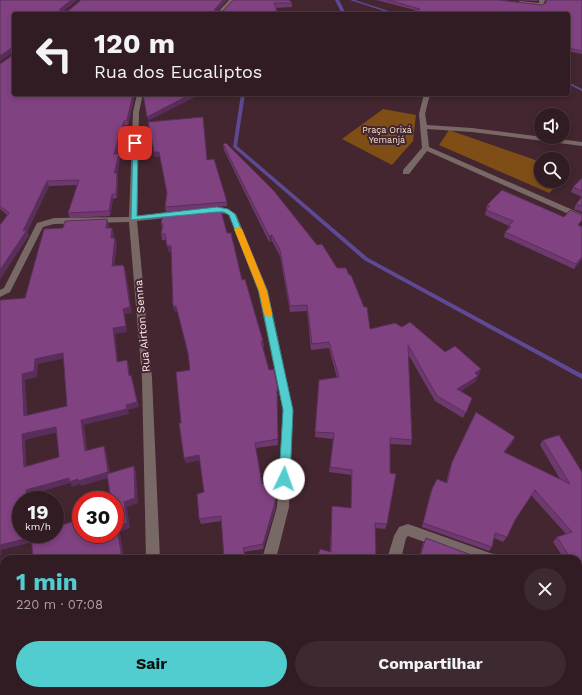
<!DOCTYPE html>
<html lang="pt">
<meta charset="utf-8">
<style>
:root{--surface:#321c23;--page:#3d2930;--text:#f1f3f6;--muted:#a8a1a6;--line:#4d3a41;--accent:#52cdcf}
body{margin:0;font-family:"Work Sans",sans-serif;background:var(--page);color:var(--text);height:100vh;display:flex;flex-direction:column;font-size:15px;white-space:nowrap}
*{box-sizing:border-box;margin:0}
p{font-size:13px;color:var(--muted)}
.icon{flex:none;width:22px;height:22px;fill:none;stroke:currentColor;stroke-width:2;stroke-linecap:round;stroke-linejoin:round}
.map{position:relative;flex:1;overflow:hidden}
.details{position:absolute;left:0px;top:555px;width:582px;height:140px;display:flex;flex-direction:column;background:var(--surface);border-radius:12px 12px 0 0;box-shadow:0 2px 6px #0003,0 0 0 1px var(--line)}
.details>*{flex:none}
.hud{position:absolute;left:12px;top:12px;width:558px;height:84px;border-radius:4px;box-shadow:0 2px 6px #0003,0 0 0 1px var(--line);background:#321c23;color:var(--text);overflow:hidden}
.tools{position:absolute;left:534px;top:108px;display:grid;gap:8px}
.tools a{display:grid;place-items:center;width:36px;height:36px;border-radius:50%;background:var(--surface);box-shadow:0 2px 6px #0003,0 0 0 1px var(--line);font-size:20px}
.speed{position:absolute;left:12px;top:491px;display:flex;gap:8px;font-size:20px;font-weight:700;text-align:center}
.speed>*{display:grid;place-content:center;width:52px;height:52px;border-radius:50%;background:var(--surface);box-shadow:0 2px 6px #0003,0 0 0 1px var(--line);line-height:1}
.speed small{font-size:10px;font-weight:400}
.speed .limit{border:6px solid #d22;background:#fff;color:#111}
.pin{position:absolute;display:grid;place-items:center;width:34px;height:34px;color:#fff;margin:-17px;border-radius:8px;box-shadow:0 2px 6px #0006}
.me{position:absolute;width:44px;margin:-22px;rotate:3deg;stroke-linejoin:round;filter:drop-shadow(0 0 3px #0008)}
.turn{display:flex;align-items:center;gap:14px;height:84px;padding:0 16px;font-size:18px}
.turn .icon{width:52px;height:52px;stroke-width:2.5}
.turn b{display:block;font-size:28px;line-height:34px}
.round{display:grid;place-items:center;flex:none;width:42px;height:42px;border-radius:21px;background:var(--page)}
.overview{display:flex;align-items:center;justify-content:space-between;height:68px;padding:0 16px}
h1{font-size:24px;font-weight:700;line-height:30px;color:var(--accent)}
.cta{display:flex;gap:8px;margin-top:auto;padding:8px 16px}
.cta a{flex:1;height:46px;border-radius:24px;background:var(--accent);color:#111;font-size:16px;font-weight:700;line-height:46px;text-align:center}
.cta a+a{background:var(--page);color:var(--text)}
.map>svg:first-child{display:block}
</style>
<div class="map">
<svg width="582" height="695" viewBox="0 0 582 695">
<rect width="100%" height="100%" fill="#43262f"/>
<g fill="#7e4e16">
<polygon points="383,109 416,115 413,141 392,165 342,139"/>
<polygon points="449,130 541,162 541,181 562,181 549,193 439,145"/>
</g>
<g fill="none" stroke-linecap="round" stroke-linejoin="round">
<g fill="#5f4995" fill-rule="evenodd">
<polygon points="335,0 339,0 346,14 342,14"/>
<polygon points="350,0 355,0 398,14 393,14"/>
<polygon points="568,82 582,89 582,91 568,84"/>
<polygon points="241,94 245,94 237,146 368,258 582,374 582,379 364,260 233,147"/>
</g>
<g fill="#796966" fill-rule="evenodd">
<polygon points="229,0 235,0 222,14 216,14"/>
<polygon points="539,0 545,0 543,6 520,5 517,3 520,1 539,3"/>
<polygon points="137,94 143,94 139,112 137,216 176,211 180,214 176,217 137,221 152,378 160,559 146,559 142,378 129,222 54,224 43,227 10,292 0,297 0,290 4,288 37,223 54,218 129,217 133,112"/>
<polygon points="424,94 430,94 425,114 427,125 472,128 582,142 582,146 472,132 427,129 429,147 582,214 582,220 427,151 409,174 403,174 403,170 422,148 419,114"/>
<path d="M225 208 236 214 268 291 293 410 289 507 276 559H262L277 507 283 410 258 291 229 215C221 211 210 217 203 211L207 209Z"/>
<polygon points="408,524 490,553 495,554 497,559 472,559 408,536 406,538 401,559 387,559 394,536 399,527"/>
<polygon points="578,637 582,639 582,656 578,654"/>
<polygon points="152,691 166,691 167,695 153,695"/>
<polygon points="353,691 367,691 366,695 352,695"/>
</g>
</g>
<g fill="#6e396e">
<polygon points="0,0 77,0 63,11 227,0 217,11 223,11 233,0 292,3 292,7 275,8 277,11 277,14 14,14 135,94 128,125 125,125 117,154 120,158 117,173 118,178 117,198 113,199 110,216 70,218 68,213 77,185 49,186 27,232 29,235 0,279 0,225 7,215 0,209 0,64 13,55 13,52 0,61"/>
<polygon points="376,0 499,0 542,5 545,3 546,0 582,0 582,54 568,51 568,14 408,14 409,13 415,10"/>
<polygon points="513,0 538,0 538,1"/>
<polygon points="148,122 207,160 227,202 227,206 166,212 165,207 167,193 160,156 155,157"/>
<polygon points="223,144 370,329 402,327 445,352 479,375 477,376 475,382 461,391 472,398 463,418 435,401 408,354 412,440 411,445 390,444 387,524 385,529 375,528 330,552 332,506 351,508 351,475 329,472 333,439 315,437 319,380 337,378 329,348 311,350 307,311 290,312 280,256 272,241 269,242 224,150"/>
<polygon points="582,178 582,212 574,209 576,204 582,197 571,192 573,187"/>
<polygon points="487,205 580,226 582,227 582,259 574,269 504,237 505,232 507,230 509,226 485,215"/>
<polygon points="163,213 227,233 242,280 263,341 264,347 263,347 269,370 278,396 277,396 278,445 256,448 262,484 276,494 276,507 263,549 244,552 221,521 201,524 199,519 204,492 200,460 186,463 184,458 181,423 190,370 188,354 178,312 175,312 173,306 171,252 169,252 166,240 162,240 161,234 162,229 161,224"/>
<polygon points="543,440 582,472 582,595 578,590 578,559 564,559 553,542 557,537 566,534 531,495 515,520 507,537 503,542 494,538 492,547 489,551 422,527 430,494 432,489 446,483 450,467 452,462 512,443 504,452 560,479 540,445"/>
<polygon points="426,538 474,556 490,559 419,559 423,543"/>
<polygon points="449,691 578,691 582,695 448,695"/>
</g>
<g fill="#5a2e5a">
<polygon points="71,0 77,0 61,13 60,11 60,9"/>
<polygon points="223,0 227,0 215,13 215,9"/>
<polygon points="13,47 14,52 0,61 0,56"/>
<polygon points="133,94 135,94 128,125 127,120"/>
<polygon points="191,94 199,94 199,95 148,121 147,117"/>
<polygon points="124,121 125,125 115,159 114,154"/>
<polygon points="154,152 159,152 160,156 155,157"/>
<polygon points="119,154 120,158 116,178 114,173"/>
<polygon points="117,173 118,178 117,198 116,194"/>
<polygon points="47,181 49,186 27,232 29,235 0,279 0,270 23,231"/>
<polygon points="112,194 113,199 110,216 109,211"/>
<polygon points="107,219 109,225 108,234 106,228"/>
<polygon points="112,228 114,234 113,244 111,238"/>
<polygon points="272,235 272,241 269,242 269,236"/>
<polygon points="115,238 117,243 114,272 112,266"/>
<polygon points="167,246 171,246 172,252 169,252"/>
<polygon points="582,257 582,259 574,269 576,264"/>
<polygon points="124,267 126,272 132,313 125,314 127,332 115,334 119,368 117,362 113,328 123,309"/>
<polygon points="173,306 176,306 178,312 175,312"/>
<polygon points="63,353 66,358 38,364 37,377 25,380 28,421 24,416 22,374 35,359"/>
<polygon points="127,360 129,366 130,381 129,376"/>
<polygon points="481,369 479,375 472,379 475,373"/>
<polygon points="131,375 133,381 139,407 128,410 129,414 84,425 88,456 85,451 81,420 126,405"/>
<polygon points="478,376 475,382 455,395 457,389"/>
<polygon points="56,427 59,432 25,440 27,472 24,467 22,434"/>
<polygon points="515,437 512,443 501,457 504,452"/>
<polygon points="104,446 106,451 111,477 81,486 80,484 72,487 70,483 30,495 30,500 27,500 26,490"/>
<polygon points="199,455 200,460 186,463 184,458"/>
<polygon points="134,466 136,472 138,503 127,507 130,528 120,532 124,559 122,559 117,527"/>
<polygon points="276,489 276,507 263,549 263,544"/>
<polygon points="29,534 32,534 33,542 1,550 0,561 0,545"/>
<polygon points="80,691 89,691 82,695 72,695"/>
<polygon points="114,691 117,691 120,694 120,695 117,695 114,692"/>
</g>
<g fill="#804280" stroke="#5a2e5a" fill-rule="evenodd">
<polygon points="0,0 71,0 60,9 60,11 68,11 81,0 223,0 215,9 215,11 223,11 233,0 289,0 292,3 274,3 277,11 269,12 269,14 14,14 14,94 133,94 127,120 124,121 114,154 119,154 114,173 117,173 116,194 112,194 109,211 68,213 79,180 47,181 23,231 27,230 0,270 0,225 9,213 0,206 0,64 13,55 13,47 0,56"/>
<polygon points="388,0 499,0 542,5 546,3 546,0 582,0 582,51 568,48 568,14 457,14 454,13 453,14 408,14 411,13 409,13 420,9"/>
<polygon points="143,94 191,94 147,117"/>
<polygon points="203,117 207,160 214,159 227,202 165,207 167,193 159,152 154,152 148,122"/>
<polygon points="226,143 274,191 317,245 322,244 337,268 346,268 349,275 351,275 364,307 367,307 370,329 395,323 402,327 410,322 445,352 455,346 481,369 475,373 478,376 457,389 472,398 466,413 437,396 408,345 412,440 390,438 390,473 396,474 387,524 375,523 376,558 378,559 317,559 320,549 331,552 332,506 351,508 352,470 330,467 334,433 315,432 319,380 339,377 329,342 312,344 307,305 290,306 280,250 272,235 269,236 223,144"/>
<polygon points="582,178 582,191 573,187"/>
<polygon points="502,190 564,217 570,210 582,215 582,220 578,225 582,227 582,257 576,264 505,232 511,227 509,226 513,221 486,210 490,206 487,205"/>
<polygon points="582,197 582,206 576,204"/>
<polygon points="220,207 227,233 231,233 242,280 245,279 263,341 261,341 269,370 274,369 278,390 277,390 278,439 255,443 262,484 275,480 276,489 275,502 263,544 243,548 246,559 224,559 221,516 199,519 197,494 204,492 199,455 184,458 179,423 181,423 176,372 190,370 188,353 176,306 173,306 171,246 167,246 165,234 161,234 163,224 161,224 163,213"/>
<path d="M107 219 106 228H112L111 238H115L112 266 123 265 124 267 130 307 123 309 126 326 113 328 117 362 127 360 129 376 131 375 137 402 126 405 127 409 81 420 85 451 104 446 108 472 78 481V479L69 482V478L26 490 27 500H21V534H29V538L0 545V300L25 298 44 229 63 228 65 221ZM63 353 67 406 24 416 22 374 34 371 35 359ZM56 427 59 457 24 467 22 434Z"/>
<polygon points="476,412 515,437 504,452 570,484 543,440 559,435 582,472 582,585 578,580 578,559 571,559 557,537 572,532 535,490 515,520 507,537 495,533 492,547 423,523 432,489 437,479 447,483 452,462"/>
<polygon points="134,466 135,498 124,502 127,523 117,527 122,559 124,558 125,559 33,559 31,534 55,534 55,527 81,519 81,534 115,534 115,500 111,500 107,474"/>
<polygon points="426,538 474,556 491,556 490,559 419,559"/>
<polygon points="578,684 582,688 582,695 450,695 451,691 578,691"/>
<polygon points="68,691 80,691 72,695 69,695"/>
<polygon points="85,691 114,691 114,692 117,691 117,695 85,695"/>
<polygon points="236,691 337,691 336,695 235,695"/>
<polygon points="410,691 427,691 432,695 408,695"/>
</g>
<polygon fill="#52cdcf" stroke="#358587" points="133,141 138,143 137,216 217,207 228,209 235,214 267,291 293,410 290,479 288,483 284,484 281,483 279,479 283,410 259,291 229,215 224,212 217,212 131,220"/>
<polygon fill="#f59e0b" points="238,227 242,229 267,291 272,314 271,316 268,317 264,314 259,291 234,229"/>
<g text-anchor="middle" stroke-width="4" stroke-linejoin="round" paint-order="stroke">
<g font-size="9" fill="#f3e1d0" stroke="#43262f">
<text x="387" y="133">Praça Orixá<tspan x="387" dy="10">Yemanjá</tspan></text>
</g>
<g font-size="11" fill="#fde9ee" stroke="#43262f">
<text transform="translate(142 326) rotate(-95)" y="4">Rua Airton Senna</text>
</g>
</g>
</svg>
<div class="tools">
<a><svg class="icon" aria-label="sound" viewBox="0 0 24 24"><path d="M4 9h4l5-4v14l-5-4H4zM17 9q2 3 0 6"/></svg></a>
<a><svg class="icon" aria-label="search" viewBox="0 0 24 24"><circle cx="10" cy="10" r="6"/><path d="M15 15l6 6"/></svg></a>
</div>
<div class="speed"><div>19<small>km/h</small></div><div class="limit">30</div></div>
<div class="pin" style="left:135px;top:143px;background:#d93025"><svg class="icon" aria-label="arrive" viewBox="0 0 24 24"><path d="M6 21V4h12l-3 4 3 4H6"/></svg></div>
<svg class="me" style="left:284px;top:479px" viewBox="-20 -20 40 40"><circle r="19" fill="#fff"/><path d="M0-13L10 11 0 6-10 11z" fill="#52cdcf"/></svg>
<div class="hud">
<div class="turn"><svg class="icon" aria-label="left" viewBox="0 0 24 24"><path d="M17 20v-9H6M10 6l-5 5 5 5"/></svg><div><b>120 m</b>Rua dos Eucaliptos</div></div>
</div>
<section class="details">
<div class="overview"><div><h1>1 min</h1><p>220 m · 07:08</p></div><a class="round"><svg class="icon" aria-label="close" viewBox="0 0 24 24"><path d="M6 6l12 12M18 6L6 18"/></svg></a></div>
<div class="cta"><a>Sair</a><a>Compartilhar</a></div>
</section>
</div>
